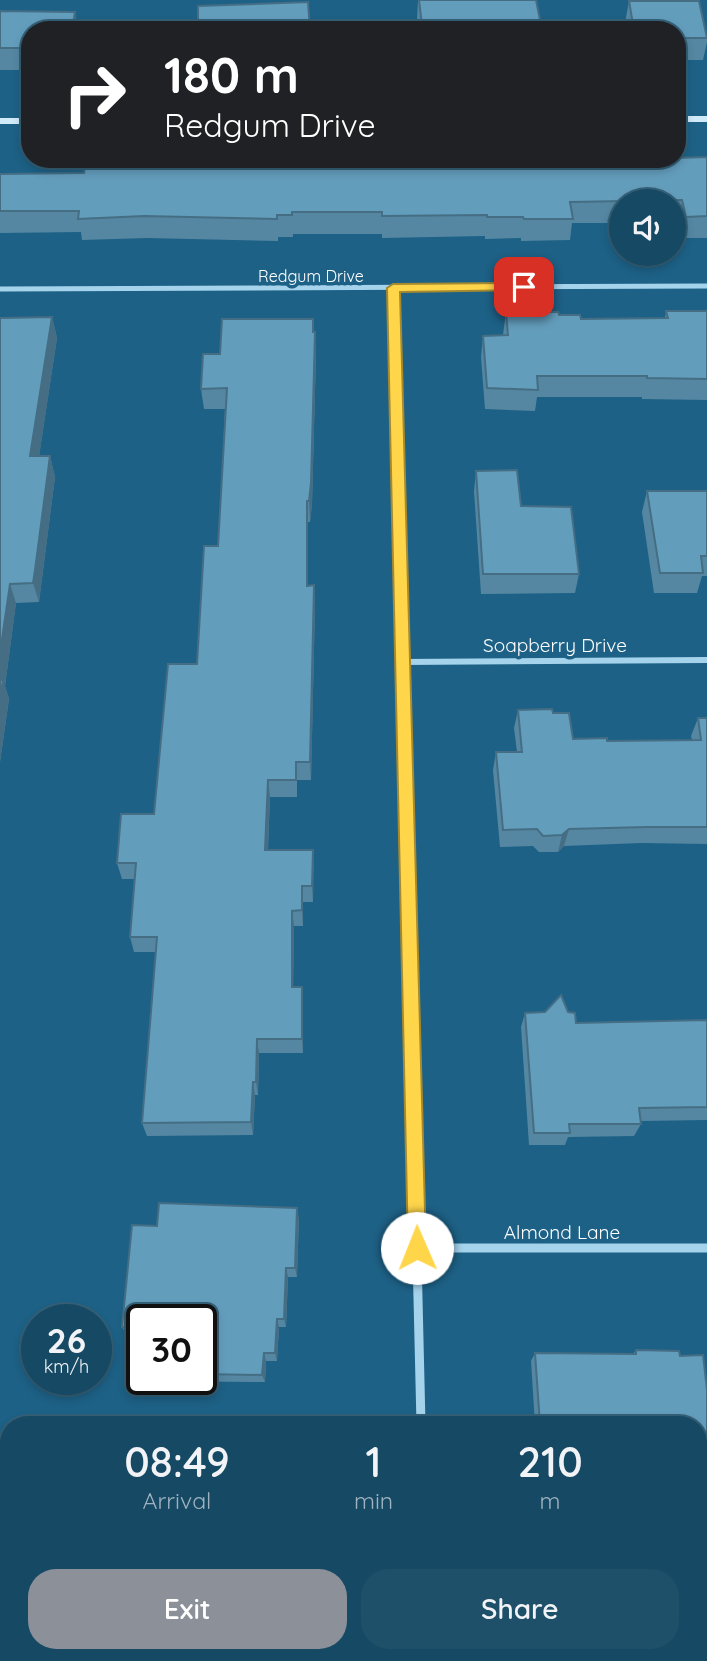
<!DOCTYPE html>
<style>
:root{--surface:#164964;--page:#1f506a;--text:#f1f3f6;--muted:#9eb2bf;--line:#356178;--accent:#8c9099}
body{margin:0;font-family:Quicksand,sans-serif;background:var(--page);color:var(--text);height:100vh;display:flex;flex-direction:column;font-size:26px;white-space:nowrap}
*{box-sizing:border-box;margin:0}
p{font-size:23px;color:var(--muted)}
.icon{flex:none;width:38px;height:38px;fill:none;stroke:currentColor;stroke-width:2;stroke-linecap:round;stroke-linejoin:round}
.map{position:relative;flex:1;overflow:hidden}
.drawer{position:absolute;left:0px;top:1416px;width:707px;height:247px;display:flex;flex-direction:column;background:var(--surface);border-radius:28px 28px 0 0;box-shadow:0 4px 10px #0003,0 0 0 2px var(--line)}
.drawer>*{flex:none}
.banner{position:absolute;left:21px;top:21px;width:665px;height:147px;border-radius:28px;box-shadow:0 4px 10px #0003,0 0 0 2px var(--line);background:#202124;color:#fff;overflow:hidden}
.buttons{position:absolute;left:609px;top:189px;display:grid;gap:14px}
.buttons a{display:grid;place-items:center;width:77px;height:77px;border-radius:50%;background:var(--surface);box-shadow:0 4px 10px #0003,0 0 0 2px var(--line);font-size:35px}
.speed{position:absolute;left:21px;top:1304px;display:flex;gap:14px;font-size:35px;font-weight:700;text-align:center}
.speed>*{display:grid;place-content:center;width:91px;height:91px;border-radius:50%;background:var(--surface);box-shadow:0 4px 10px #0003,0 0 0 2px var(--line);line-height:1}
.speed small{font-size:18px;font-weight:400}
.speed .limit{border:4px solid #111;border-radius:10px;background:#fff;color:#111}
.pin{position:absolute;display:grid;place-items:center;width:60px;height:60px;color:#fff;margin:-30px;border-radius:14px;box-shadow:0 4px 10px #0006}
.me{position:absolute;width:77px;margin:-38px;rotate:359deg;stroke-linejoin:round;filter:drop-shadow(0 0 5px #0008)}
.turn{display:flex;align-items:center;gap:24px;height:147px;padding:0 28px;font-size:32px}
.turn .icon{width:91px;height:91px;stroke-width:2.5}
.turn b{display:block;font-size:49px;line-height:60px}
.eta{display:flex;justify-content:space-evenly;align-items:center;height:119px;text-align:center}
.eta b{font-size:42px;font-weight:600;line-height:49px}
.primary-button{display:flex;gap:14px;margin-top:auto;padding:14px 28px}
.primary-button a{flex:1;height:80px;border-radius:28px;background:var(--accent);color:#fff;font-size:28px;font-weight:600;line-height:80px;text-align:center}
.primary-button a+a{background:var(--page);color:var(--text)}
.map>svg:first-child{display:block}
</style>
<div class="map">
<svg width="707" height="1661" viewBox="0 0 707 1661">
<rect width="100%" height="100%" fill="#1d6186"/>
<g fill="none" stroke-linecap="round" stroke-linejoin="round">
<g stroke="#a5d3eb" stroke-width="5">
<polyline points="393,288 396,422"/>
<polyline points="0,289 707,286"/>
</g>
<g stroke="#a5d3eb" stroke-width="6">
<polyline points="396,420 410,964"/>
<polyline points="402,662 707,660"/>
</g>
<g stroke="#a5d3eb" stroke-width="9">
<polyline points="410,962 421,1424"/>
<polyline points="417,1248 707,1248"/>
<polyline points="427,1654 427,1661"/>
</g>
<g fill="#d1eaf8" fill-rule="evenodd">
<rect x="677" y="116" width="30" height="6"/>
<rect x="0" y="118" width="30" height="6"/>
</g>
</g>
<g fill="#5587a2">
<polygon points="418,0 536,0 542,30 418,30 417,20"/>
<polygon points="629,1 707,35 707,42 703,60 677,60 677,30 627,30 625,23"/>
<polygon points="0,11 30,30 30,70 0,70"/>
<polygon points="707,157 707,238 681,238 677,222 674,222 674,201 621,201 621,223 572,223 570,240 521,241 521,238 485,239 485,236 382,238 382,234 293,234 293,237 278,237 278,241 147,238 82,240 81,232 0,233 0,174 84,173"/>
<polygon points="666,311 707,311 707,400 642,399 642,397 537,397 535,411 485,409 481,357 483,336 503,335 506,312 559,315 581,319 665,318"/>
<polygon points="52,317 57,338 39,456 50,456 55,477 39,602 16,603 5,686 9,699 0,762 0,318"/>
<polygon points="313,319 316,353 312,504 310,522 307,522 307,585 314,585 315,605 311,780 297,780 297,797 270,797 268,850 313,850 313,902 303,902 303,926 294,926 293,987 302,987 303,1001 303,1053 259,1053 258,1095 255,1095 253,1135 147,1136 142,1123 156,952 134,952 130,937 135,879 122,879 117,863 154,814 197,664 218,546 225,409 204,409 201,389 220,354"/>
<polygon points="476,471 521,506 579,574 575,593 481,594 474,491"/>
<polygon points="647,491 707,491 707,576 702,576 697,593 654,593 642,512"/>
<polygon points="518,710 553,713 573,739 607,741 692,740 691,736 698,718 707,718 707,844 641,843 564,846 558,852 539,852 533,846 500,847 493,770 496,752 517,752 514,728"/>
<polygon points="568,1012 576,1023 707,1020 707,1120 640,1121 641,1124 634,1136 568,1137 565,1145 529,1145 521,1027 525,1013"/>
<polygon points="299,1218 297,1277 288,1277 286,1327 279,1327 277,1361 266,1361 265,1382 144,1381 143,1379 201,1379 201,1320 142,1320 142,1336 128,1336 122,1327 157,1226"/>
<polygon points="636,1350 680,1356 707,1390 707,1500 698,1500 698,1424 535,1424 531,1361 535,1353 633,1354"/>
</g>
<g fill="#456e84">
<polygon points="75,12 78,30 72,30"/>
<polygon points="52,317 57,338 36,477 30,456"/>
<polygon points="315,332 316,353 312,504 310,522 309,501"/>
<polygon points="50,456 55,477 39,602 33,583"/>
<polygon points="10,584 16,603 5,686 9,699 0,762 0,653"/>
<polygon points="314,585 315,605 311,780 310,762"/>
<polygon points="268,780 270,797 267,866 265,850"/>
<polygon points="569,829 564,846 558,852 562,835"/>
<polygon points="313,850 314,866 313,902 312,886"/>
<polygon points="302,886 303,902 303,926 302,910"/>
<polygon points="292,911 294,926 293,1001 292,987"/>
<polygon points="302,987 303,1001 303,1053 302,1039"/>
<polygon points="257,1039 259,1053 258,1095 256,1082"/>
<polygon points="253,1082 255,1095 253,1135 251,1122"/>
<polygon points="297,1208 299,1218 297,1277 295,1268"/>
<polygon points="286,1268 288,1277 286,1327 284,1319"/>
<polygon points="277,1319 279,1327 277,1361 275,1353"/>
<polygon points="264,1353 266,1361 265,1382 262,1375"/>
</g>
<g fill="#639dbc" stroke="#456e84" stroke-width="2">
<polygon points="419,0 536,0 542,30 498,30 497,23 422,25"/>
<polygon points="629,1 699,1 707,38 677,38 677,30 634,30"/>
<polygon points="308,2 310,30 198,30 198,6"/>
<polygon points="0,11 75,12 72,30 30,30 30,48 0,48"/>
<polygon points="707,157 707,216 686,217 682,200 570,202 573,219 524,219 523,217 487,217 487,215 382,216 382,212 292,212 292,215 277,215 277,219 144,216 78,219 79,211 0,211 0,174 84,173 86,164 132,164 132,159 677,159 677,158"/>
<polygon points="666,311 707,311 707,379 647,378 647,376 537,376 538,390 487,388 483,336 508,335 506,312 558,312 559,315 580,315 581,319 668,318"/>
<polygon points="52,317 30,456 50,456 35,570 33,583 10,584 0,653 0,318"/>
<polygon points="222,319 313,319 313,332 315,332 311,483 309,501 307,501 307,586 314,585 310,762 296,762 296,780 268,780 265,850 313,850 312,886 302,886 302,910 292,911 292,987 302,987 302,1039 257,1039 256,1082 253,1082 251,1122 142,1123 157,937 130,937 136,863 117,863 121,814 154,814 168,664 197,664 204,546 218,546 227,388 201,389 203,354 220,354"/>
<polygon points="517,470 521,506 571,507 579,574 483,574 476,471"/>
<polygon points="647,491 707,491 707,556 701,556 703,573 660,573"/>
<polygon points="0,680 3,680 0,698"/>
<polygon points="552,709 553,713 569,713 573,739 607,738 607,741 701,740 698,718 707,718 707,827 647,827 569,829 562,835 543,836 537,829 503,830 496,752 522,752 518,710"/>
<polygon points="561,995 568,1012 575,1013 576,1023 707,1020 707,1107 639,1108 641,1124 569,1124 570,1133 534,1133 525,1013 545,1012"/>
<polygon points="159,1203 297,1208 295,1268 286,1268 284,1319 277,1319 275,1353 264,1353 262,1375 201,1374 201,1320 142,1320 142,1328 122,1327 132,1225 157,1226"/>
<polygon points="142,1348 142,1374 139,1374"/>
<polygon points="636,1350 679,1351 680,1356 703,1355 707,1390 707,1496 698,1496 698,1424 540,1424 535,1353 636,1354"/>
</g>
<polygon fill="#ffd54a" stroke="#a68a30" stroke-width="2" points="524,283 530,287 528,290 400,292 426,1248 424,1255 417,1258 410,1255 408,1248 387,288 393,284"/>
<g text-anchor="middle" stroke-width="7" stroke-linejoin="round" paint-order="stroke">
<g font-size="16" fill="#fff" stroke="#1d6186">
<text x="311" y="282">Redgum Drive</text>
</g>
<g font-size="19" fill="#fff" stroke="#1d6186">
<text x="555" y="652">Soapberry Drive</text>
<text x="562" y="1239">Almond Lane</text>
</g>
</g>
</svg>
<div class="buttons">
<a><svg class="icon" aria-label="sound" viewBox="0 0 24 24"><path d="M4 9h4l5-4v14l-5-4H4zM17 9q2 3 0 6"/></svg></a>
</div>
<div class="speed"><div>26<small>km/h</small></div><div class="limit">30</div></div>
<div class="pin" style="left:524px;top:287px;background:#d93025"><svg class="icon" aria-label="arrive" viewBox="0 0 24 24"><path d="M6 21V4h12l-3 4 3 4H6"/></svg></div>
<svg class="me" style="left:417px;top:1248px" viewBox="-20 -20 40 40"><circle r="19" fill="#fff"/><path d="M0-13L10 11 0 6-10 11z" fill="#ffd54a"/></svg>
<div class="banner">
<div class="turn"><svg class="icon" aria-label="right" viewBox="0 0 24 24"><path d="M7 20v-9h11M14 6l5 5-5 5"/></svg><div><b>180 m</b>Redgum Drive</div></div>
</div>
<section class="drawer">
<div class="eta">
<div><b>08:49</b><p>Arrival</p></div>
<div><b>1</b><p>min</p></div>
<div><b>210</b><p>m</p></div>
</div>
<div class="primary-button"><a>Exit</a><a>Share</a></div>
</section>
</div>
